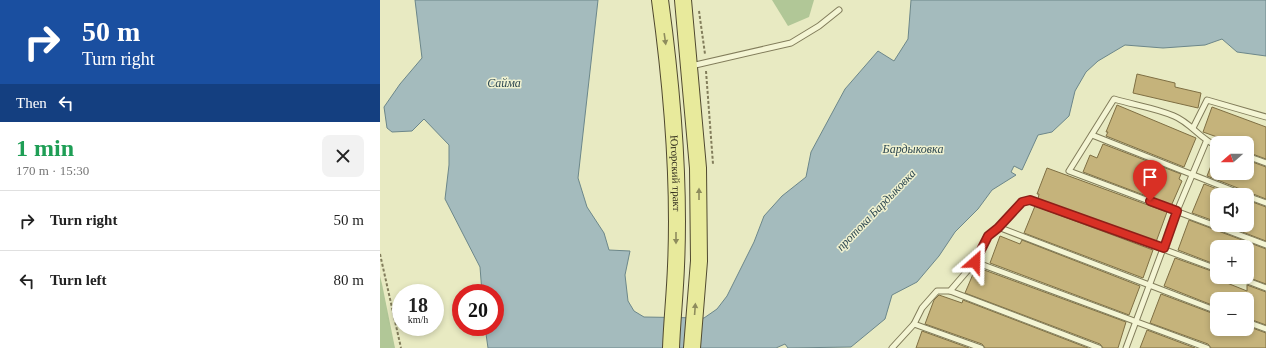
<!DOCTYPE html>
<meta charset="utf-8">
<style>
:root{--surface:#fff;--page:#f2f2f2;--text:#222;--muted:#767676;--line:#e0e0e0}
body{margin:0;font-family:Georgia,serif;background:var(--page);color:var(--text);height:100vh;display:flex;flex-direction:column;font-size:15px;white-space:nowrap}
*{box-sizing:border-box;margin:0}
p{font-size:13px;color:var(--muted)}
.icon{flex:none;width:22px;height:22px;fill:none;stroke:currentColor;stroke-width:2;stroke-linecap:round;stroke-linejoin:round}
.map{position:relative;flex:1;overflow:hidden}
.details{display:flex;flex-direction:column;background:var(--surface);width:380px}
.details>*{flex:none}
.banner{background:#1a4fa0;color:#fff;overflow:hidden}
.needle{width:26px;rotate:250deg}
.controls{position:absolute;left:830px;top:136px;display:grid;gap:8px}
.controls a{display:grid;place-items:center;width:44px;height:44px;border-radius:8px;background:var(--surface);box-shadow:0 2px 6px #0003;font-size:20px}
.speed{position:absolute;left:12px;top:284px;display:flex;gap:8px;font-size:20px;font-weight:700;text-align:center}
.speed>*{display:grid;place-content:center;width:52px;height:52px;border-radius:50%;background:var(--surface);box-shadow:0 2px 6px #0003;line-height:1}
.speed small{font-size:10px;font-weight:400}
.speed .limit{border:6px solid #d22;background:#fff;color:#111}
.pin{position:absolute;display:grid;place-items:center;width:34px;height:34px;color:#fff;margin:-41px -17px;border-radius:50% 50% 50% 0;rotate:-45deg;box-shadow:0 0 4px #0007}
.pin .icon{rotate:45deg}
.me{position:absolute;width:44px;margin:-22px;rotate:25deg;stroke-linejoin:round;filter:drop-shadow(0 0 3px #0008)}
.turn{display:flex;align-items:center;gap:14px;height:84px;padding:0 16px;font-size:18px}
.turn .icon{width:52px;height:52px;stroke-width:2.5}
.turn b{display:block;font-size:28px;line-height:34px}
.then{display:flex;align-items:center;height:38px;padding:0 16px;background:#0003;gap:8px;font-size:15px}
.round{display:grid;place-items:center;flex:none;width:42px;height:42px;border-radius:8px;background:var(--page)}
.head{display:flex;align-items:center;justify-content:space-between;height:68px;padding:0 16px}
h1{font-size:24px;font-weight:600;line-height:30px;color:#1e9e55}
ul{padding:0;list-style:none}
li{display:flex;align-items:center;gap:12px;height:60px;padding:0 16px;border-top:1px solid var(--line)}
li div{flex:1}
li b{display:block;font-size:15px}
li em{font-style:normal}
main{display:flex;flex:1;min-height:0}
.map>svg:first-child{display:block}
</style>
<main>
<section class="details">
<div class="banner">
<div class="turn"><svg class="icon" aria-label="right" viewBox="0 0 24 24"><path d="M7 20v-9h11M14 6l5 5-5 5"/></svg><div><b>50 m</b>Turn right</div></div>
<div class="then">Then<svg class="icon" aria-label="left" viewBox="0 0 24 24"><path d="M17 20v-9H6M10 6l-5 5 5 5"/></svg></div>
</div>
<div class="head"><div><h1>1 min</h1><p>170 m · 15:30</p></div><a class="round"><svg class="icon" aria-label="close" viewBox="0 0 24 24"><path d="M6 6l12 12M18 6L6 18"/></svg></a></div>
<ul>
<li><svg class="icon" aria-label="right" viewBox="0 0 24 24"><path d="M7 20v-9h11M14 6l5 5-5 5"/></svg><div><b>Turn right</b></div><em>50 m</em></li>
<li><svg class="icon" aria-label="left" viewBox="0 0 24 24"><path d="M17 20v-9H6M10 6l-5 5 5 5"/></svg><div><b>Turn left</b></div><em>80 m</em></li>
</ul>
</section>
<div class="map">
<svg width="886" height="348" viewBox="0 0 886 348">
<rect width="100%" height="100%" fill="#e8eac2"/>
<g fill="#b1c797">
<polygon points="392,0 434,0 429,17 408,26"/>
<polygon points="0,276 2,284 15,348 0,348"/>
</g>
<polygon fill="#a4bbbd" stroke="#6c878a" points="35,0 218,0 198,178 207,207 224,233 229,250 250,251 245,275 248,301 254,311 264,317 324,318 337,309 347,296 374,242 384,216 402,196 426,177 431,152 465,89 498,51 514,61 528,39 531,0 886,0 886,56 857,52 842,39 825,45 783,48 745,45 718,61 706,72 695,91 689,116 672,132 658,135 642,170 634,166 631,172 636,175 612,190 598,209 575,232 559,256 537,282 512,295 505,319 471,347 408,348 405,344 396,348 108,348 105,327 115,327 115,293 102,293 100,267 65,199 69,165 69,145 44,119 32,131 12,132 7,128 4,107 20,84 42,58"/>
<g fill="#c5b37b" stroke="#7f6f43">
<polygon points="757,74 795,83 795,87 821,93 818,108 753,93"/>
<polygon points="737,105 816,138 804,167 726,136 728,132 726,132"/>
<polygon points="832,107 886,127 886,159 867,152 867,143 854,143 823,132"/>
<polygon points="723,144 801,174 799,179 802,181 792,204 790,205 703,172 710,155 717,158"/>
<polygon points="836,153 837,173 867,173 867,160 886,167 886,199 827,176"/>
<polygon points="667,168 787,212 776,242 658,199 659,194 657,194"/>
<polygon points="824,184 853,195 837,195 837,222 812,213"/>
<polygon points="867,200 886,207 886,241 844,225 867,225"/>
<polygon points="655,206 773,250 763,278 644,233"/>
<polygon points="809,220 886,249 886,284 867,277 867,247 837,247 837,265 798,250"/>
<polygon points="620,236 640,244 642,240 760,286 749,315 610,263"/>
<polygon points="795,258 837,273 837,279 867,291 867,285 886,292 886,325 867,318 867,299 837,299 837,307 784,286"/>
<polygon points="596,267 746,322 738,348 723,348 720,344 585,293"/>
<polygon points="781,294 837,315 837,329 867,329 867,326 886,333 886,348 831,348 828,344 770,323"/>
<polygon points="559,295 582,303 583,300 708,348 605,348 602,344 545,324 554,300"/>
<polygon points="767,330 815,348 760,348"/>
<polygon points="542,331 589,348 536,348"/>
</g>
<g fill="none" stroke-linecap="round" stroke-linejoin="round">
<g stroke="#827d5b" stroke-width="7">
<g id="lane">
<polyline points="311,66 411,43 439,26 459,10"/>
<polyline points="813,128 827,100 886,117"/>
<polyline points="712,135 864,195"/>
<path d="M837 146C820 139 811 123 794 116 776 108 754 105 734 99L689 171 886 245"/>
<polyline points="867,156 886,163"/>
<polyline points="867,196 886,203"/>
<polyline points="618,227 837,311"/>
<polyline points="595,262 607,236 618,227 642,202 650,200 837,269"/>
<polyline points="857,277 886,288"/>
<polyline points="570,291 719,348"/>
<polyline points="867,322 886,329"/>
<polyline points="534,324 601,348"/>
<polyline points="512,348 534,324 542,308 557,291 570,291 595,262 827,348"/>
<polyline points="746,348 797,211 826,142"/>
</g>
</g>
<g stroke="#50492f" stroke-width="18">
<g id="primary">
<path id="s1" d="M280 0C292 88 300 178 296 266 295 294 292 321 291 348"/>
<polyline points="303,0 318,168 319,261 312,348"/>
</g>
</g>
<g stroke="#827d5b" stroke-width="2" stroke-dasharray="3 2" stroke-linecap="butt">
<polyline points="319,11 325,54"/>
<polyline points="326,71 333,164"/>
<polyline points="0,254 21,348"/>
</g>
<use href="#lane" stroke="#f4f5d4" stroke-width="5"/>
<use href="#primary" stroke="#e8ea9c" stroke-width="16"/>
</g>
<defs><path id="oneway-solid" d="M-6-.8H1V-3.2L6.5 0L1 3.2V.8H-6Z"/></defs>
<g fill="#8e8c5d">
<use href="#oneway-solid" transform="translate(285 39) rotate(82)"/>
<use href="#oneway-solid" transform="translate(319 194) rotate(-90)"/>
<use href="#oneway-solid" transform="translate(296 238) rotate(90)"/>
<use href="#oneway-solid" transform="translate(315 309) rotate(-86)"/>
</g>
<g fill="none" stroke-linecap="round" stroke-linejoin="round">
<g stroke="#8d1f18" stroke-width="10">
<polyline id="route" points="595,262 608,236 618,228 642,202 650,200 784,248 797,211 770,201"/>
</g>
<use href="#route" stroke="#d93025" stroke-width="7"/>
</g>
<g text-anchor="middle" stroke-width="3" stroke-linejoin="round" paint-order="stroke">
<g font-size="11" fill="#332f1e" stroke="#f0f2d1">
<text dy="4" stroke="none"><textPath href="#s1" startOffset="174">Югорский тракт</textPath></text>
</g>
<g font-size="12" font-style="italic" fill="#2e4851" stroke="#f0f2d1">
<text x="124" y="87">Сайма</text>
<text x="533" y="153">Бардыковка</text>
<text transform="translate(496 210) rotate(-46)" y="4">протока Бардыковка</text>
</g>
</g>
</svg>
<div class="controls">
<a><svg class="needle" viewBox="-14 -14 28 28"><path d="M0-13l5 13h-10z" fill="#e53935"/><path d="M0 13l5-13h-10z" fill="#767676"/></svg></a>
<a><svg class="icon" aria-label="sound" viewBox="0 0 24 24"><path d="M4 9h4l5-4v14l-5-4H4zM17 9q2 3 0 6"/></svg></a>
<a>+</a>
<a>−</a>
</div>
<div class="speed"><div>18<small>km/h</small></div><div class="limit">20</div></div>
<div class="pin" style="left:770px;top:201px;background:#d93025"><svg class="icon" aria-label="arrive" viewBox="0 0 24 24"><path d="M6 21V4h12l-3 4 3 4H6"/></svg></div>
<svg class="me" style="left:595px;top:262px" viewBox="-20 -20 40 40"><path d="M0-17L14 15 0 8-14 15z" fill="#d93025" stroke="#fff" stroke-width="4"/></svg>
</div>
</main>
